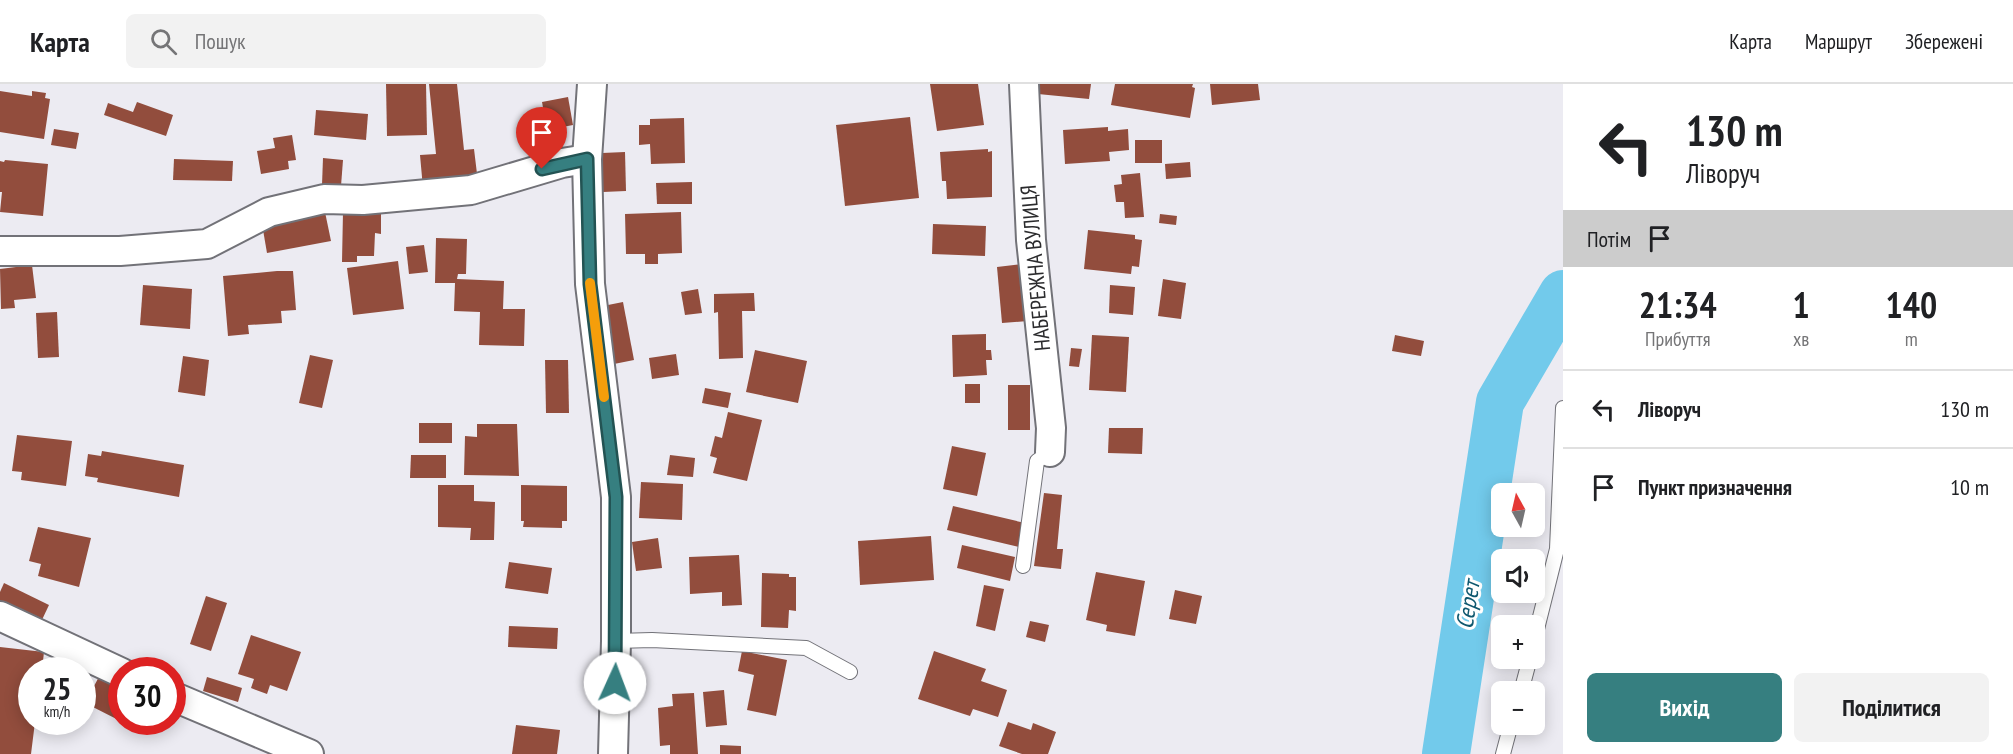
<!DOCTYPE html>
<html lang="uk">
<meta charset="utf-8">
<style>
:root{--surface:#fff;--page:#f2f2f2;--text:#202124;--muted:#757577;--line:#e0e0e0;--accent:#367f80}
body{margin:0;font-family:"PT Sans Narrow",sans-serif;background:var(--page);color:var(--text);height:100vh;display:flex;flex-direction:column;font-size:22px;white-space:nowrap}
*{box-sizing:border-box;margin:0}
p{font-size:20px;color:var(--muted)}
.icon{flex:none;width:33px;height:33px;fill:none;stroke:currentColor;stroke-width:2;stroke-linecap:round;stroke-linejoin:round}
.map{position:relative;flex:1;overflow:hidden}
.sheet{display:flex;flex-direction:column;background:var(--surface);width:450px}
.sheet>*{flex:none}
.hud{background:#fff;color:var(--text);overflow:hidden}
.needle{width:39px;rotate:352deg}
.controls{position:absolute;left:1491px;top:399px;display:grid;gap:12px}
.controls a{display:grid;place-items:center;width:54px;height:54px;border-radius:9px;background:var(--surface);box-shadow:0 3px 15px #0003;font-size:30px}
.speed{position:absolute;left:18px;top:573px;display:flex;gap:12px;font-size:30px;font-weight:700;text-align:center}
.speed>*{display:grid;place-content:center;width:78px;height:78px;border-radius:50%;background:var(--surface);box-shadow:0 3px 15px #0003;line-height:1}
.speed small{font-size:15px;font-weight:400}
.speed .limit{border:9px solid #d22;background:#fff;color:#111}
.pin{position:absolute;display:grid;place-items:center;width:51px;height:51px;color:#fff;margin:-62px -26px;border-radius:50% 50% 50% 0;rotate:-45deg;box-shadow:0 0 6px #0007}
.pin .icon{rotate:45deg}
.me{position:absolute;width:66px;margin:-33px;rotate:2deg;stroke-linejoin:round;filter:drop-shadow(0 0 4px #0008)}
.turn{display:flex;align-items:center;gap:21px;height:126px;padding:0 24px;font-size:27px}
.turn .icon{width:78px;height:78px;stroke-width:2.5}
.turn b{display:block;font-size:42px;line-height:51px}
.then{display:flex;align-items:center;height:57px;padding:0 24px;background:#0003;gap:12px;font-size:22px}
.eta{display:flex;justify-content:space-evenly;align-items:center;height:102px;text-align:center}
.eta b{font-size:36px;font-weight:600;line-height:42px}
.cta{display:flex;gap:12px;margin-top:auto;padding:12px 24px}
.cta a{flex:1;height:69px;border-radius:9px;background:var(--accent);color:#fff;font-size:24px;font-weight:600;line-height:69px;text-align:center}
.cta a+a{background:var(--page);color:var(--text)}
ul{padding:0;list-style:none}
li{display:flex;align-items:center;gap:18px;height:78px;padding:0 24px;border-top:2px solid var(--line)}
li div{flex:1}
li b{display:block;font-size:22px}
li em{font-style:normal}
header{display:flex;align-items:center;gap:36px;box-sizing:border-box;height:84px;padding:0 30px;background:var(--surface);border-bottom:2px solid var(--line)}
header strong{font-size:28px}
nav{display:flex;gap:33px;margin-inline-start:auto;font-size:21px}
.search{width:420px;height:54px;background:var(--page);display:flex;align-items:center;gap:15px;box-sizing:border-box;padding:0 21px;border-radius:9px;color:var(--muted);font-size:22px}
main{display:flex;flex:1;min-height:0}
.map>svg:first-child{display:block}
</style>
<header>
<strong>Карта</strong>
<div class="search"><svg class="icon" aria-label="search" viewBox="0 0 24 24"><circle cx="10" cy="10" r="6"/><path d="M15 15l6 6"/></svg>Пошук</div>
<nav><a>Карта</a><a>Маршрут</a><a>Збережені</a></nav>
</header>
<main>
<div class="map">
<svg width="1563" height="670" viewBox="0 0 1563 670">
<rect width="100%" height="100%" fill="#ecebf2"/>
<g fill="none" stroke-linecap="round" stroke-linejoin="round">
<polyline stroke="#72caeb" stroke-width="48" points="1446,670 1500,318 1563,210"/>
</g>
<g fill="#924d3d">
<polygon points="386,0 426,0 427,51 387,52"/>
<polygon points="429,0 457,0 464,66 474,65 478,98 423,104 420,71 436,70"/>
<polygon points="930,0 978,0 984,41 937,47"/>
<polygon points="1040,0 1091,0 1089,15 1038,10"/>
<polygon points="1115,0 1193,0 1192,3 1195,4 1190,34 1111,21"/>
<polygon points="1210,0 1258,0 1260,16 1212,21"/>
<polygon points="0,7 32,12 32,7 46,9 45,14 50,15 44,55 0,48"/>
<polygon points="568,13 573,41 547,46 542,18"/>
<polygon points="137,18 173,31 166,52 104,31 108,19 133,28"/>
<polygon points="316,26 368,30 366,56 314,51"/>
<polygon points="910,33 919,114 845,122 836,41"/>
<polygon points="684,34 685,79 651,80 650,60 639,61 639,41 650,41 650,35"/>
<polygon points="1108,43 1108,47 1128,45 1129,66 1109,68 1110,77 1065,80 1063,46"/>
<polygon points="54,45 79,49 76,65 51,61"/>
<polygon points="292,51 296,76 288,77 289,85 261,90 257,67 275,64 273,54"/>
<rect x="1135" y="56" width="27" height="23"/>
<polygon points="988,65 988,68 992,67 992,113 947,115 946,97 942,97 940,68"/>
<polygon points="625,68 626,107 603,108 602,69"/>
<polygon points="323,74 343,76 341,102 322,101"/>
<polygon points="174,75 233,77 232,97 173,96"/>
<polygon points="5,76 48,80 43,132 0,128 2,108 0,108 0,77 4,78"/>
<polygon points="1190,78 1191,93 1166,95 1165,80"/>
<polygon points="1140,89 1144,133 1125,134 1124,118 1116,118 1114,101 1122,100 1121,91"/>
<polygon points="692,98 692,120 657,120 656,99"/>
<polygon points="381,127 381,150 375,149 374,172 357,172 357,178 342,178 343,128"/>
<polygon points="325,128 331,157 267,169 262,140"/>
<polygon points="681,128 682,169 658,170 658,180 645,180 645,170 626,170 625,130"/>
<polygon points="1160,130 1177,132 1176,141 1159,139"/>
<polygon points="933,140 986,142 985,172 932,170"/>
<polygon points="1088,146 1135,151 1135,155 1142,156 1139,183 1132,182 1131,190 1084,185"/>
<polygon points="436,154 467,155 466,190 458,190 457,195 504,197 503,225 525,225 524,262 479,261 480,228 454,227 455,199 435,199"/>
<polygon points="424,161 428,188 409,190 406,163"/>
<polygon points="398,177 404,225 353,231 347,184"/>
<polygon points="1023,180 1028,237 1002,239 997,183"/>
<polygon points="32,181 36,214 14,216 15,224 1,225 0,185"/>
<polygon points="277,187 293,187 296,226 281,227 282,239 248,241 249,250 228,252 223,192"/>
<polygon points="1163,195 1186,199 1181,235 1158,232"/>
<polygon points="143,201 192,205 190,245 140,241"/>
<polygon points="1110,201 1135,203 1133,231 1109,229"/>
<polygon points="698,205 702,229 685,231 681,208"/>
<polygon points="754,209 755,227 742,227 743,274 719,275 718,228 714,229 714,210"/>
<polygon points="623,218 634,276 614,280 603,222"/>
<polygon points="57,228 59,273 38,274 36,229"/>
<polygon points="986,250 986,266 991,266 992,276 986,276 987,291 953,293 952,251"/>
<polygon points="1092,251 1129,253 1126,308 1089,306"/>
<polygon points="1395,251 1424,257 1421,272 1392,267"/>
<polygon points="1071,264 1082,265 1079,283 1069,282"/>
<polygon points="755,266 807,277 798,319 746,308"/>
<polygon points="676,270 679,291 652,295 649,274"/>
<polygon points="310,271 333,276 322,324 299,319"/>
<polygon points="183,272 209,276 205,312 178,308"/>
<polygon points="545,276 568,276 569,329 546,329"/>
<rect x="965" y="300" width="15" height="19"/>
<rect x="1008" y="301" width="22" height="45"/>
<polygon points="705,304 731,309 728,324 702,319"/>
<polygon points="728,328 762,336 747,397 713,389 717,374 710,372 715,352 722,354"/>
<rect x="419" y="339" width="33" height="20"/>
<polygon points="477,340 517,340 519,392 464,391 465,352 477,353"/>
<polygon points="1109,344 1143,344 1142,370 1108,369"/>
<polygon points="17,351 72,357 66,402 21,396 22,388 12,387"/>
<polygon points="952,362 986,369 977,412 943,405"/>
<polygon points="102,367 184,381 179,413 97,398 98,394 85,392 88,370 101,372"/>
<polygon points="411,371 446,371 446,394 410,394"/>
<polygon points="670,371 695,374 693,393 667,391"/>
<polygon points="641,398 683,400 682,436 639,434"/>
<polygon points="438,401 474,401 474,417 495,418 494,456 470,456 471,444 438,443"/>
<polygon points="521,401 567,402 567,437 562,437 562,444 523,443 524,437 521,437"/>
<polygon points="1044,409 1062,411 1057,465 1063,465 1061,485 1034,482"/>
<polygon points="953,422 1025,439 1019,463 947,446"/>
<polygon points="38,443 91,454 79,503 38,492 41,480 29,477"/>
<polygon points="931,452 934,496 860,501 858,457"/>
<polygon points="658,454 662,484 636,487 632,458"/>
<polygon points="962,461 1015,473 1010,497 957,484"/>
<polygon points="739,471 742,521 722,522 722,508 690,510 689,473"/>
<polygon points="509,478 552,484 548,510 505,504"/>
<polygon points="1096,488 1145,497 1135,552 1106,547 1107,541 1086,536"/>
<polygon points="762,489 789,490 789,493 796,493 796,527 789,526 788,544 761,543"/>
<polygon points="4,499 49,521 40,540 0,520 0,508"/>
<polygon points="984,501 1004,505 995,547 976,542"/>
<polygon points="1175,506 1202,512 1196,540 1169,535"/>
<polygon points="206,512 227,519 211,567 190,560"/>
<polygon points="1030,537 1049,541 1045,558 1026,553"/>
<polygon points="509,542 558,544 557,565 508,563"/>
<polygon points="251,551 301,568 287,607 270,601 267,610 251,604 254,595 238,590"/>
<polygon points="0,563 44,568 42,586 32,586 32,638 35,638 31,670 0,670"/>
<polygon points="742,567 787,576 776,632 747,626 754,591 738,587"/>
<polygon points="934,567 986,585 981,597 1007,606 998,633 973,625 970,632 918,615"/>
<polygon points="101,589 122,600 122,638 152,638 146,650 85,619"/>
<polygon points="207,593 242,604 238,618 203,607"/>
<polygon points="724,606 727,641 706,643 703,608"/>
<polygon points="694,609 698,670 670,670 670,661 660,662 658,624 673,622 672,610"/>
<polygon points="1008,638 1031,646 1033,639 1056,648 1048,670 1022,670 999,662"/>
<polygon points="516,641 560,646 557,670 512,670"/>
<polygon points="720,661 741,662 741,670 720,670"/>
</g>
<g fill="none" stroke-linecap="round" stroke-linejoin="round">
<g stroke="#727278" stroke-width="16">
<g id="service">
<polyline points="1023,482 1037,377 1050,368"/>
<polyline points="616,557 652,556 806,564 850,588"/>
<polyline points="1534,557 1557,465 1563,324"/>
<polyline points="1521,608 1530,574"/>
<polyline points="1503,670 1511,640"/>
</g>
</g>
<g stroke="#727278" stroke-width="32">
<g id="minor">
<polyline points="592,0 587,75 590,200 616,413 616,557 613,670"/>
<polyline points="1024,0 1031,156 1051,344 1050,368"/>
<polyline points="0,167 120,167 207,160 269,128 324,115 363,116 471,106 562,79 587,75"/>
<polyline points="0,532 122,589"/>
<polyline points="172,612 309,670"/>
</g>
</g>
<use href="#service" stroke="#fff" stroke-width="14"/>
<use href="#minor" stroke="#fff" stroke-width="28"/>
</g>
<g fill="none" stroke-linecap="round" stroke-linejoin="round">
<g stroke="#235353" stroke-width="15">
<polyline id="route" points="542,85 587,75 590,200 616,413 615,599"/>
</g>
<use href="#route" stroke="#367f80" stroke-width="10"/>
<polyline stroke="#f59e0b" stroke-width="10" points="590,199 604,313"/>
</g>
<g text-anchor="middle" stroke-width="6" stroke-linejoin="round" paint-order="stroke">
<g font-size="22" fill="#2b2b2d" stroke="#fff">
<text transform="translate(1035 184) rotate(-95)" y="8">НАБЕРЕЖНА ВУЛИЦЯ</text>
</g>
<g font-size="24" font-style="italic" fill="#0f586f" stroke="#fff">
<text transform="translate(1468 521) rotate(-81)" y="8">Серет</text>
</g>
</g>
</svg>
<div class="controls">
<a><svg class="needle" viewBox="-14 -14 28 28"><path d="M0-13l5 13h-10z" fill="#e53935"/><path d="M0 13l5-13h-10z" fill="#757577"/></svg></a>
<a><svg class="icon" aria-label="sound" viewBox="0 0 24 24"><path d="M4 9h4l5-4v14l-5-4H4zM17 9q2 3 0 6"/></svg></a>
<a>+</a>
<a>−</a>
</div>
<div class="speed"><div>25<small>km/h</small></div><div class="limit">30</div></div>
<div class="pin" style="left:542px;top:85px;background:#d93025"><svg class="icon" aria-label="arrive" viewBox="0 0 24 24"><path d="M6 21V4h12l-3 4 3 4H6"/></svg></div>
<svg class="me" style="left:615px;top:599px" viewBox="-20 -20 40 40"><circle r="19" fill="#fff"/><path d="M0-13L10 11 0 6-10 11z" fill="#367f80"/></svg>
</div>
<section class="sheet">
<div class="hud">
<div class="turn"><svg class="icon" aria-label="left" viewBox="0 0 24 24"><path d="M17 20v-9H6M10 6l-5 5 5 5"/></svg><div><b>130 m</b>Ліворуч</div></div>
<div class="then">Потім<svg class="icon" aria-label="arrive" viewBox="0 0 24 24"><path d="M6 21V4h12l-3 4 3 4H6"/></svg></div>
</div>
<div class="eta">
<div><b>21:34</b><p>Прибуття</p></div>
<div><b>1</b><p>хв</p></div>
<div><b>140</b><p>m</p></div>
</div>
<ul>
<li><svg class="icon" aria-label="left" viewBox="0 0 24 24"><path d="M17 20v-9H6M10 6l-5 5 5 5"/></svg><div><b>Ліворуч</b></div><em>130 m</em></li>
<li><svg class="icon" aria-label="arrive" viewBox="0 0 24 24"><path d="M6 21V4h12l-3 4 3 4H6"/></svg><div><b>Пункт призначення</b></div><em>10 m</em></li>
</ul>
<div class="cta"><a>Вихід</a><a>Поділитися</a></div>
</section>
</main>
